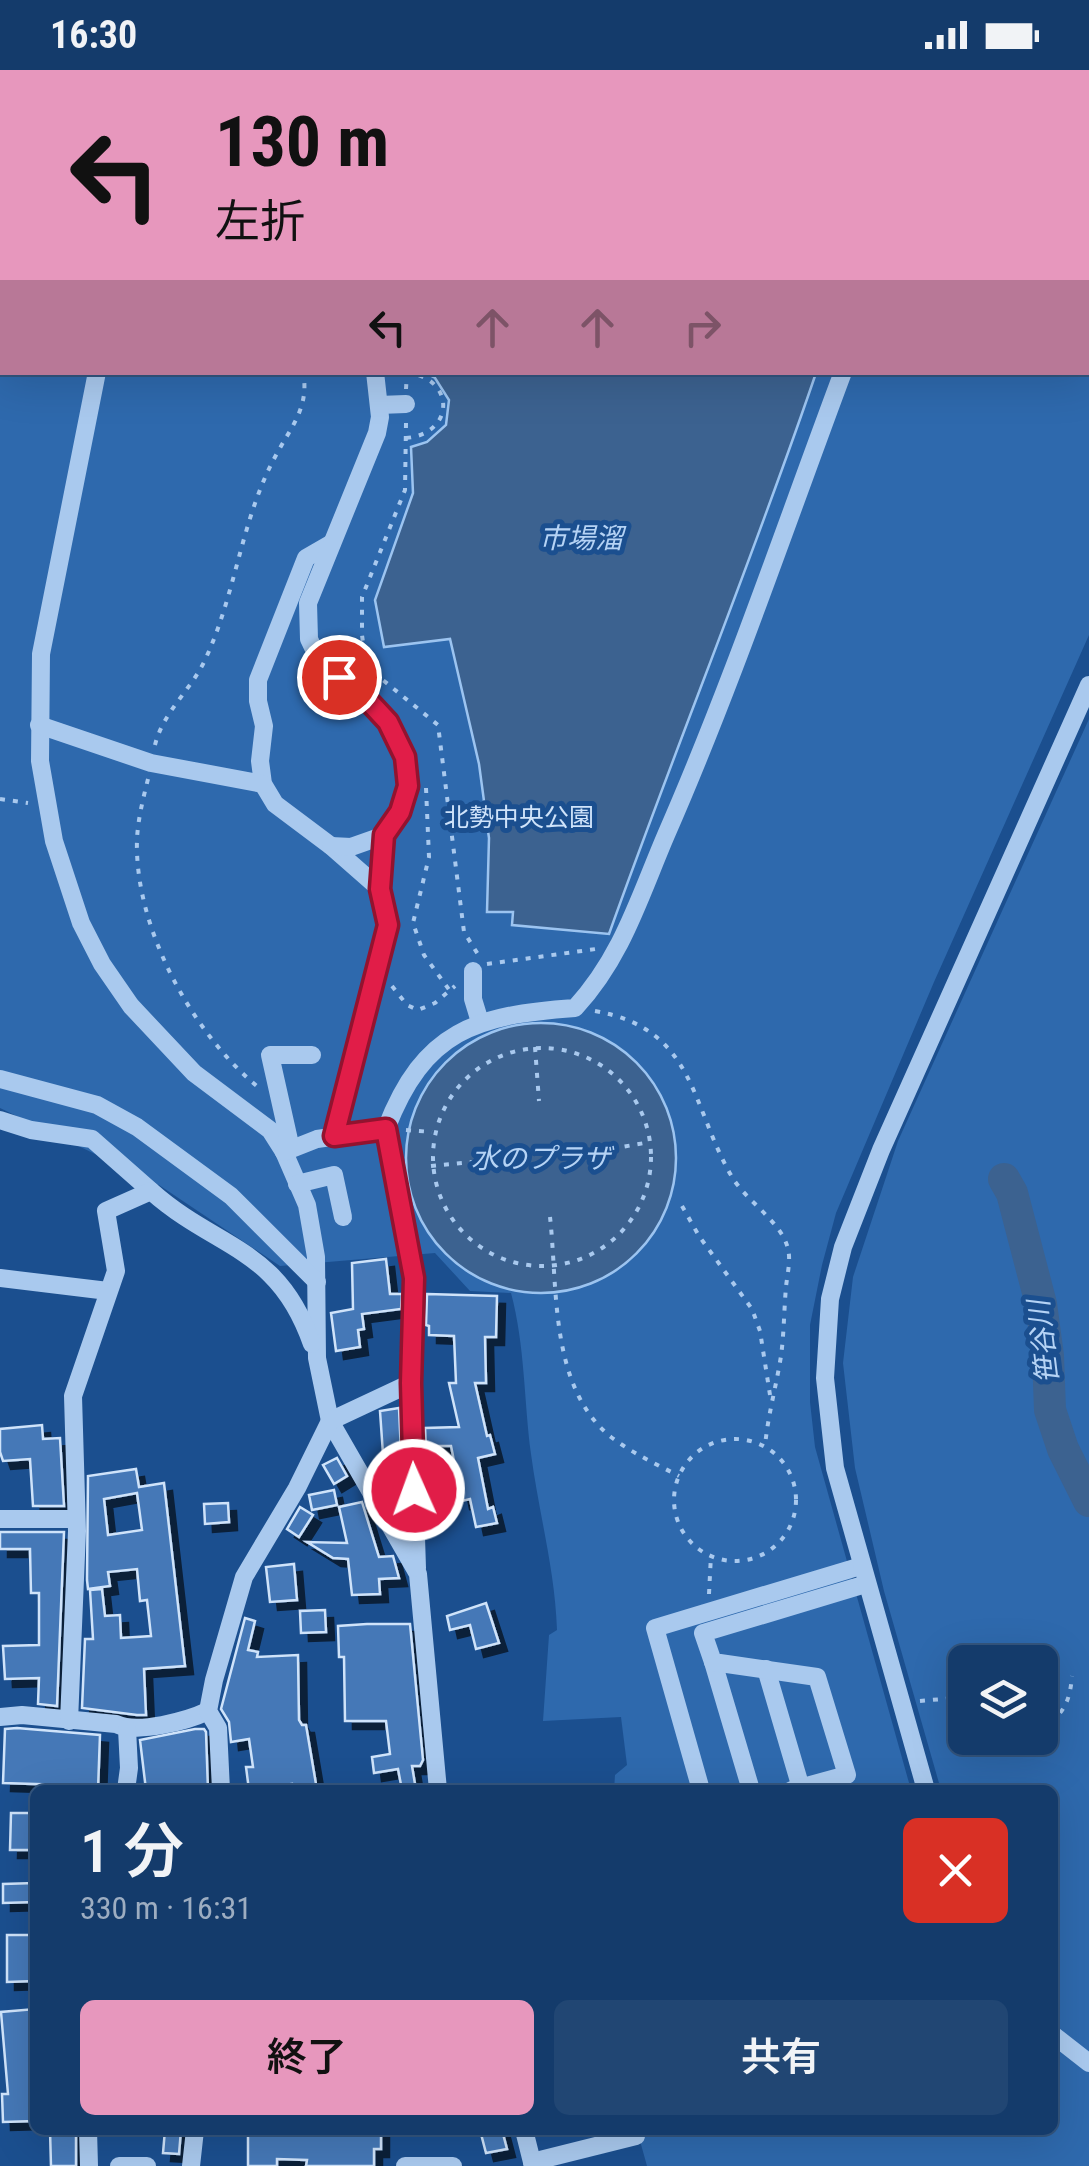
<!DOCTYPE html>
<html lang="ja">
<meta charset="utf-8">
<style>
:root{--surface:#143b6b;--page:#214673;--text:#f1f3f6;--muted:#9dadc1;--line:#33557e;--accent:#e797bd}
body{margin:0;font-family:"Roboto Condensed","Noto Sans JP",sans-serif;background:var(--page);color:var(--text);height:100vh;display:flex;flex-direction:column;font-size:38px;white-space:nowrap}
*{box-sizing:border-box;margin:0}
p{font-size:32px;color:var(--muted)}
.icon{flex:none;width:55px;height:55px;fill:none;stroke:currentColor;stroke-width:2;stroke-linecap:round;stroke-linejoin:round}
.map{position:relative;flex:1;overflow:hidden}
.drawer{position:absolute;left:30px;top:1715px;width:1028px;height:350px;display:flex;flex-direction:column;background:var(--surface);border-radius:15px;box-shadow:0 10px 40px #0002,0 0 0 2px var(--line)}
.drawer>*{flex:none}
.guide{position:absolute;left:0px;top:0px;width:1090px;height:305px;box-shadow:0 10px 40px #0002,0 0 0 2px var(--line);background:#e797bd;color:#111;overflow:hidden}
.tools{position:absolute;left:948px;top:1575px;display:grid;gap:20px}
.tools a{display:grid;place-items:center;width:110px;height:110px;border-radius:15px;background:var(--surface);box-shadow:0 10px 40px #0002,0 0 0 2px var(--line);font-size:50px}
.pin{position:absolute;display:grid;place-items:center;width:85px;height:85px;color:#fff;margin:-42px;border:5px solid #fff;border-radius:50%;box-shadow:0 2px 10px #0007}
.me{position:absolute;width:110px;margin:-55px;rotate:358deg;stroke-linejoin:round;filter:drop-shadow(0 0 8px #0008)}
.turn{display:flex;align-items:center;gap:35px;height:210px;padding:0 50px;font-size:45px}
.turn .icon{width:130px;height:130px;stroke-width:2.5}
.turn b{display:block;font-size:70px;line-height:85px}
.lanes{display:flex;align-items:center;height:95px;padding:0 50px;background:#0003;justify-content:center;gap:50px;direction:ltr}
.lanes .off{opacity:.35}
.round{display:grid;place-items:center;flex:none;width:105px;height:105px;border-radius:15px;background:var(--page)}
.overview{display:flex;align-items:center;justify-content:space-between;height:170px;padding:0 50px}
h1{font-size:60px;font-weight:600;line-height:75px}
.button{display:flex;gap:20px;margin-top:auto;padding:20px 50px}
.button a{flex:1;height:115px;border-radius:15px;background:var(--accent);color:#111;font-size:40px;font-weight:600;line-height:115px;text-align:center}
.button a+a{background:var(--page);color:var(--text)}
.status{display:flex;justify-content:space-between;align-items:center;height:70px;padding:0 50px;background:var(--surface);direction:ltr}
.status svg{height:28px;fill:currentColor}
.map>svg:first-child{display:block}
</style>
<div class="status"><b>16:30</b><svg viewBox="0 0 49 12"><path d="M0 12V9h3v3zM5 12V6h3v6zM10 12V3h3v9zM15 12V0h3v12zM26 1h20v11H26zM47 4h2v5h-2z"/></svg></div>
<div class="map">
<svg width="1089" height="2096" viewBox="0 0 1089 2096">
<defs>
<filter id="shadow"><feDropShadow dx="8" dy="8" stdDeviation="0" flood-color="#0009"/></filter>
</defs>
<rect width="100%" height="100%" fill="#1b4f8f"/>
<g fill="#2e69ad" fill-rule="evenodd">
<path d="M0 0H1089V565L934 912 836 1143 822 1195 810 1255V1332L815 1377 911 1720H614L615 1705 627 1695 621 1647 543 1651 549 1565 557 1560C555 1500 539 1444 531 1384 524 1331 525 1275 511 1223L470 1221 435 1183 280 1196 159 1115 0 1038ZM2 2H1088V302H2Z"/>
<path d="M1089 649V2096H647L637 2060H1052V1720H941L884 1521 855 1398 843 1293 853 1207 898 1071ZM965 1592H1040V1668H965Z"/>
</g>
<g fill="#3c6290" stroke="#9cc4f0" stroke-width="2.5">
<polygon points="481,0 743,0 746,2 473,2"/>
<path d="M426 303H816C752 491 676 676 609 864L512 855 513 842H487L489 768 479 694 450 569 384 577 375 530 413 423 411 377 427 372 446 355 449 330 435 308Z"/>
<circle cx="541" cy="1088" r="135"/>
</g>
<g fill="none" stroke-linecap="round" stroke-linejoin="round">
<polyline stroke="#3c6290" stroke-width="32" points="1004,1109 1012,1123 1041,1234 1048,1286 1050,1340 1063,1379 1089,1431"/>
</g>
<g fill="#4478b7" stroke="#cfe3fa" stroke-width="2.5" fill-rule="evenodd" filter="url(#shadow)">
<polygon points="386,1189 390,1224 402,1224 401,1239 362,1244 364,1259 358,1260 360,1277 336,1281 331,1243 353,1239 352,1193"/>
<polygon points="427,1224 497,1226 496,1267 485,1267 486,1313 475,1313 487,1366 490,1365 495,1384 478,1388 488,1439 493,1437 497,1453 476,1457 470,1429 462,1431 451,1376 426,1376 425,1358 459,1357 449,1313 456,1313 454,1266 429,1265 429,1256 426,1255"/>
<polygon points="399,1338 401,1383 383,1384 380,1341"/>
<polygon points="42,1355 43,1369 60,1368 64,1436 33,1436 30,1389 3,1391 0,1382 0,1359"/>
<polygon points="337,1388 347,1406 334,1414 323,1395"/>
<path d="M136 1399 139 1417 164 1413 185 1596 144 1599 146 1645H137L82 1638 85 1569H93L90 1520 102 1519 105 1546 120 1545 121 1568 151 1566 147 1530 140 1531 137 1499 108 1502 110 1516 88 1519 87 1510 88 1406ZM137 1423 142 1460 108 1465 104 1429Z"/>
<polygon points="334,1420 337,1435 312,1440 309,1425"/>
<polygon points="362,1432 379,1487 393,1486 399,1508 379,1509 380,1524 352,1525 348,1489 333,1488 307,1472 347,1473 339,1437"/>
<polygon points="228,1433 229,1452 205,1454 204,1434"/>
<polygon points="300,1437 313,1445 299,1467 287,1459"/>
<polygon points="0,1462 64,1462 57,1636 38,1634 39,1608 5,1609 3,1576 39,1575 39,1523 31,1523 30,1479 0,1479"/>
<polygon points="294,1494 297,1530 270,1532 266,1497"/>
<polygon points="486,1533 499,1573 476,1579 470,1555 450,1560 447,1546"/>
<polygon points="325,1540 326,1562 301,1563 300,1541"/>
<polygon points="245,1548 255,1551 248,1580 258,1582 257,1587 298,1585 299,1650 302,1655 306,1655 317,1720 293,1720 292,1714 249,1720 246,1697 253,1697 249,1669 231,1672 229,1652 221,1639"/>
<polygon points="367,1554 410,1554 423,1690 420,1696 412,1696 416,1720 402,1720 398,1699 374,1703 372,1687 390,1684 386,1651 345,1651 344,1587 339,1587 338,1556"/>
<polygon points="17,1658 100,1665 98,1720 66,1720 66,1715 3,1713 5,1659"/>
<polygon points="195,1659 204,1659 206,1662 208,1720 146,1720 140,1670"/>
<polygon points="11,1743 35,1743 35,1780 10,1780"/>
<polygon points="35,1813 35,1832 3,1833 3,1814"/>
<polygon points="7,1865 35,1865 35,1911 7,1912"/>
<polygon points="35,1939 35,1996 30,1997 32,2023 35,2023 35,2051 3,2052 2,2024 8,2024 1,1942"/>
<polygon points="50,2060 76,2060 76,2096 51,2096"/>
<polygon points="165,2060 181,2060 179,2084 163,2083"/>
<polygon points="248,2060 381,2060 381,2079 374,2079 374,2096 306,2096 307,2090 277,2089 277,2096 248,2096"/>
<polygon points="480,2060 502,2060 507,2079 486,2083"/>
</g>
<g fill="none" stroke-linecap="round" stroke-linejoin="round">
<g stroke="#a9c9ee" stroke-width="4" stroke-dasharray="5 8" stroke-linecap="butt">
<polyline points="406,319 407,302"/>
<polyline points="406,353 405,420 362,527 362,565 365,587 373,602 438,655 464,862 479,886"/>
<path d="M406 368C455 364 456 308 407 303"/>
<path d="M155 675C163 642 191 620 205 590 236 524 241 450 275 387 290 358 310 338 303 302"/>
<path d="M148 709C143 729 138 749 137 769 134 857 192 963 258 1017"/>
<polyline points="426,718 429,787 413,853 424,885 450,921"/>
<polyline points="0,729 28,733"/>
<polyline points="487,894 596,879"/>
<polyline points="392,916 407,935 418,940 435,933 455,916"/>
<path d="M595 941C696 959 690 1035 732 1107 747 1132 782 1152 788 1179 791 1190 787 1206 786 1217 784 1240 784 1264 781 1286 776 1317 768 1345 765 1376"/>
<polyline points="535,977 539,1031"/>
<circle cx="542" cy="1087" r="109"/>
<polyline points="406,1060 432,1062"/>
<polyline points="599,1081 650,1072"/>
<polyline points="431,1096 483,1091"/>
<polyline points="682,1136 699,1166 752,1239 760,1261 770,1325"/>
<path d="M550 1147C558 1218 549 1317 611 1367 632 1383 656 1394 679 1406"/>
<circle cx="735" cy="1430" r="61"/>
<polyline points="709,1524 711,1485"/>
<polyline points="920,1631 965,1627"/>
<path d="M1040 1659C1063 1646 1070 1632 1072 1606"/>
</g>
<g stroke="#a9c9ee" stroke-width="18">
<polyline points="325,0 340,2"/>
<polyline points="808,0 808,2"/>
<polyline points="938,0 939,2"/>
<polyline points="174,2 174,0"/>
<polyline points="373,2 378,0"/>
<polyline points="0,56 2,56"/>
<polyline points="1088,136 1089,134"/>
<polyline points="0,206 2,204"/>
<polyline points="97,302 41,584 40,691 54,771 81,853 102,894 131,936 194,1003 270,1060 284,1082 307,1135 316,1187 317,1288 330,1351 418,1504 438,1720"/>
<polyline points="379,335 406,334"/>
<polyline points="332,473 306,488 258,610 258,631 264,656 260,691 263,714 275,734 331,776 380,819"/>
<polyline points="39,655 151,693 263,714"/>
<polyline points="331,776 351,777 385,765"/>
<polyline points="473,901 473,929 480,952"/>
<polyline points="0,1009 97,1035 137,1057 231,1126 317,1212"/>
<polyline points="0,1050 31,1060 92,1069 151,1121"/>
<polyline points="386,1059 415,1207 411,1313 417,1498"/>
<polyline points="333,1066 388,855 380,819 385,765 400,742 408,715 405,687 388,652 362,624 319,590 309,569 308,533 377,363 380,347 375,302"/>
<path d="M284 1082 317 1069 386 1059C424 960 476 945 575 938 622 887 639 828 666 765 732 614 785 457 843 302"/>
<polyline points="284,1082 289,1070 270,985 312,985"/>
<polyline points="297,1114 334,1105 343,1147"/>
<polyline points="0,1208 108,1221"/>
<polyline points="0,1449 76,1449"/>
<polyline points="713,1592 751,1720"/>
<polyline points="766,1599 801,1718"/>
<path d="M0 1647 22 1645 116 1654C138 1664 187 1651 208 1641"/>
<path d="M69 1651 77 1461 73 1326 116 1201 106 1141 151 1121C217 1180 278 1176 312 1274"/>
<polyline points="126,1720 129,1698 127,1659"/>
<polyline points="221,1720 218,1658 208,1641 214,1610 244,1507 297,1418 330,1351 411,1313"/>
<polyline points="701,1720 655,1558 861,1496"/>
<polyline points="792,1720 847,1705 817,1607 713,1592 703,1563 866,1514"/>
<polyline points="926,1720 835,1398 825,1308 830,1229 843,1177 881,1080 1089,615"/>
<polyline points="1052,1964 1089,1993"/>
<polyline points="88,2060 89,2096"/>
<polyline points="524,2060 533,2096"/>
<polyline points="532,2092 636,2066"/>
<polyline points="119,2096 147,2096"/>
<polyline points="191,2096 195,2060"/>
<polyline points="405,2096 453,2096"/>
</g>
</g>
<g fill="none" stroke-linecap="round" stroke-linejoin="round">
<g stroke="#92132f" stroke-width="25">
<polyline id="route" points="339,607 362,624 388,652 405,687 408,716 400,742 384,765 380,819 388,855 334,1066 386,1059 414,1208 411,1313 414,1420"/>
</g>
<use href="#route" stroke="#e11d48" stroke-width="18"/>
</g>
<g text-anchor="middle" stroke-width="10" stroke-linejoin="round" paint-order="stroke">
<g font-size="25" fill="#cfe3fa" stroke="#1b4f8f">
<text x="519" y="756">北勢中央公園</text>
</g>
<g font-size="28" font-style="italic" fill="#b5d3f5" stroke="#1b4f8f">
<text x="581" y="478">市場溜</text>
<text x="541" y="1098">水のプラザ</text>
<text transform="translate(1043 1272) rotate(-97)" y="10">笹谷川</text>
</g>
</g>
</svg>
<div class="tools">
<a><svg class="icon" aria-label="layers" viewBox="0 0 24 24"><path d="M12 4l9 5-9 5-9-5zM3 14l9 5 9-5"/></svg></a>
</div>
<div class="pin" style="left:339px;top:607px;background:#d93025"><svg class="icon" aria-label="arrive" viewBox="0 0 24 24"><path d="M6 21V4h12l-3 4 3 4H6"/></svg></div>
<svg class="me" style="left:414px;top:1420px" viewBox="-20 -20 40 40"><circle r="17" fill="#e11d48" stroke="#fff" stroke-width="3"/><path d="M0-11L8 9 0 5-8 9z" fill="#fff"/></svg>
<div class="guide">
<div class="turn"><svg class="icon" aria-label="left" viewBox="0 0 24 24"><path d="M17 20v-9H6M10 6l-5 5 5 5"/></svg><div><b>130 m</b>左折</div></div>
<div class="lanes"><svg class="icon" aria-label="left" viewBox="0 0 24 24"><path d="M17 20v-9H6M10 6l-5 5 5 5"/></svg><svg class="icon off" aria-label="ahead" viewBox="0 0 24 24"><path d="M12 20V5M6 11l6-6 6 6"/></svg><svg class="icon off" aria-label="ahead" viewBox="0 0 24 24"><path d="M12 20V5M6 11l6-6 6 6"/></svg><svg class="icon off" aria-label="right" viewBox="0 0 24 24"><path d="M7 20v-9h11M14 6l5 5-5 5"/></svg></div>
</div>
<section class="drawer">
<div class="overview"><div><h1>1 分</h1><p>330 m · 16:31</p></div><a class="round" style="background:#d93025;color:#fff"><svg class="icon" aria-label="close" viewBox="0 0 24 24"><path d="M6 6l12 12M18 6L6 18"/></svg></a></div>
<div class="button"><a>終了</a><a>共有</a></div>
</section>
</div>
